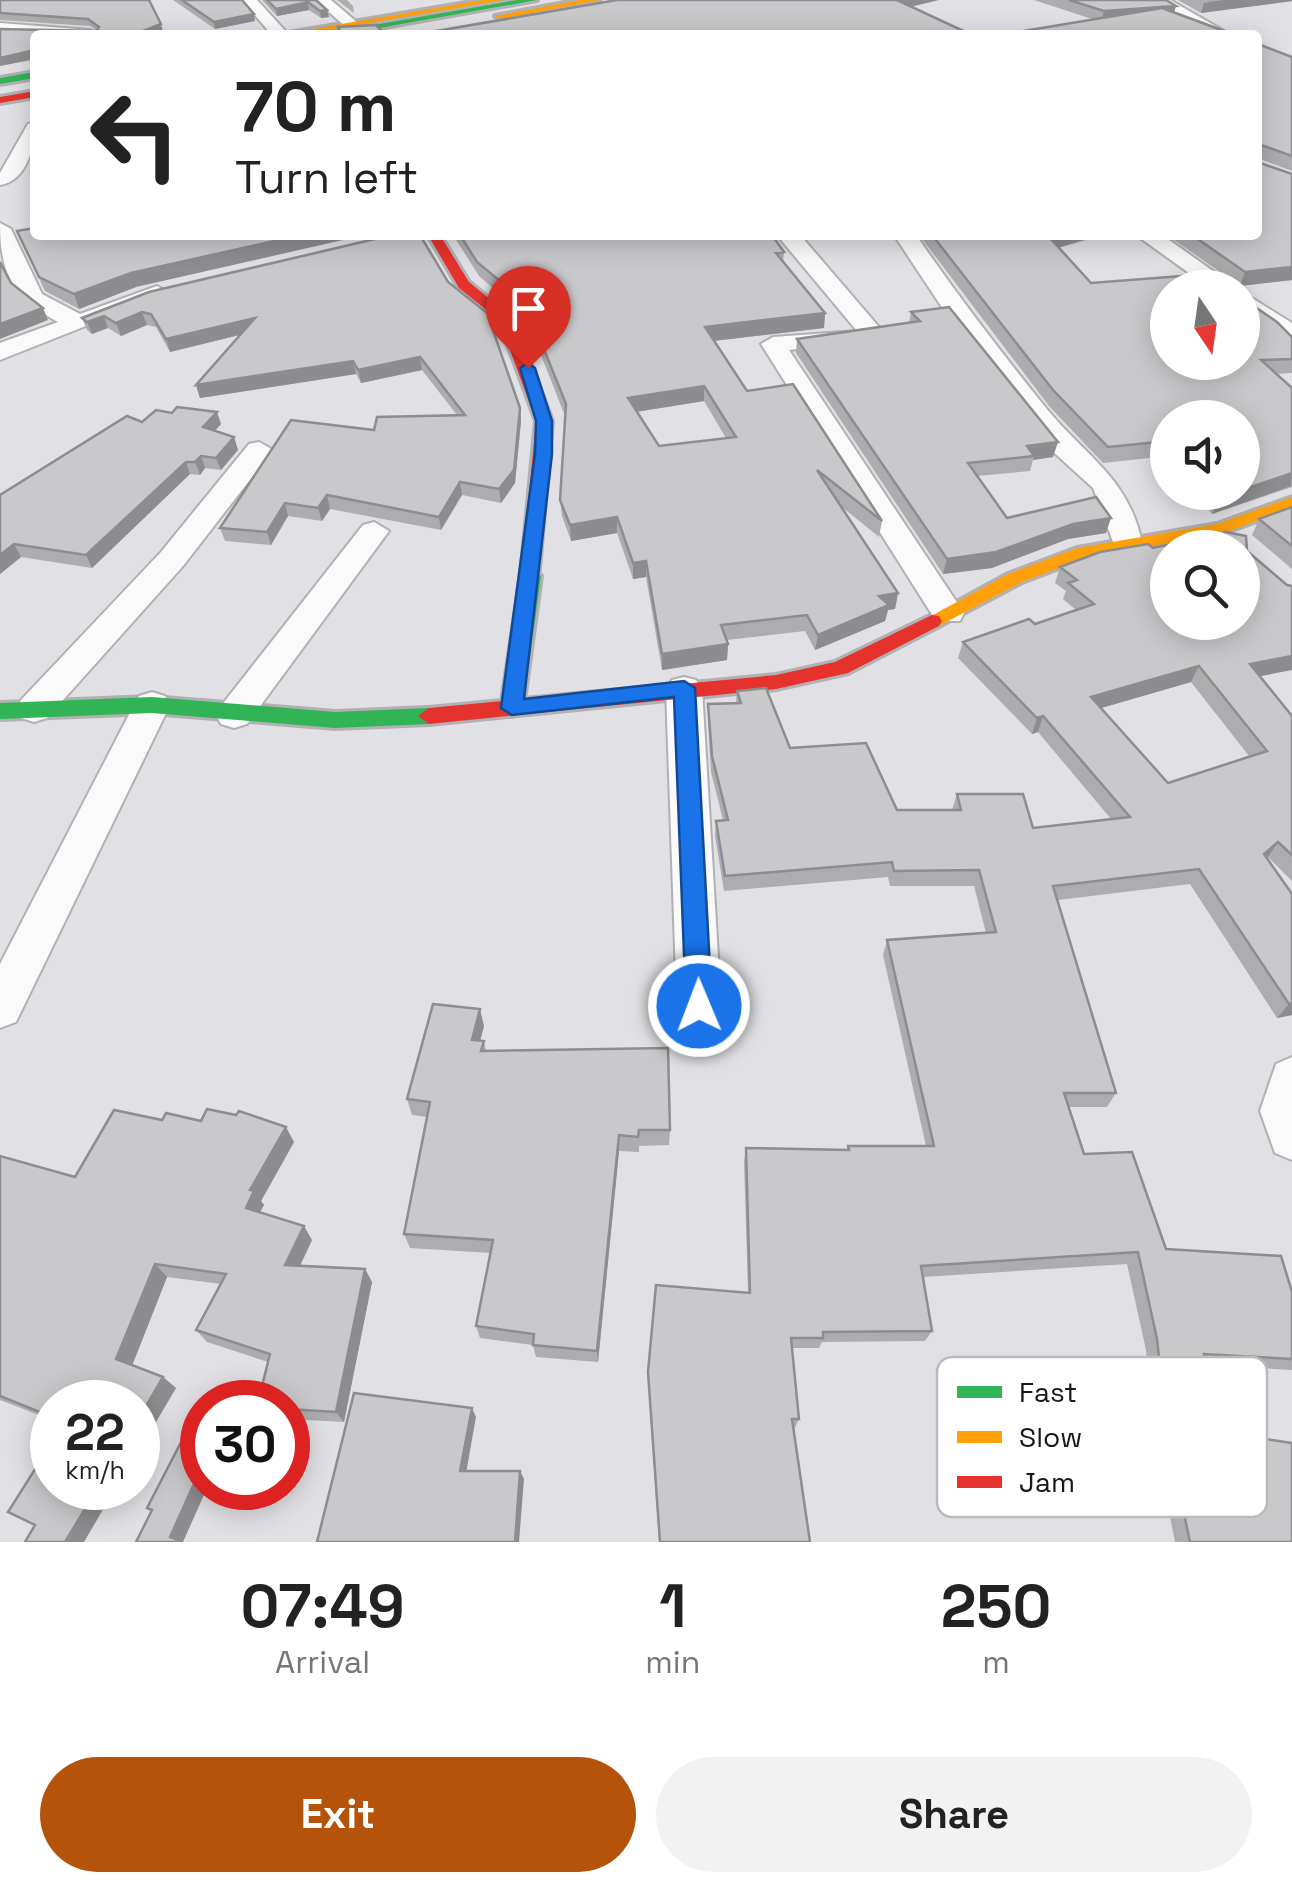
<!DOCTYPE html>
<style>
:root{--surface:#fff;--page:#f2f2f2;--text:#222;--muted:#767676;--accent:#b45309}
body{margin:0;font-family:"Space Grotesk",sans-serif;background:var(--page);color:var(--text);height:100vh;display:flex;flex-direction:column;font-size:38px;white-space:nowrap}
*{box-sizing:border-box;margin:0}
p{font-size:32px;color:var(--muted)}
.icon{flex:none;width:55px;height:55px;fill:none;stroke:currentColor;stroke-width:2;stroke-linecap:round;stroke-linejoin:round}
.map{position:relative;height:1542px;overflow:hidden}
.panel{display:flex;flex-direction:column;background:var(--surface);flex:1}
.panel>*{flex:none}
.top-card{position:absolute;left:30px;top:30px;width:1232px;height:210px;border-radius:10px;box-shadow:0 5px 25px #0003;background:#fff;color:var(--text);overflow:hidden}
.needle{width:65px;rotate:167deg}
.controls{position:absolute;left:1150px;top:270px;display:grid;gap:20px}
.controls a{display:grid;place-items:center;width:110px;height:110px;border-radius:50%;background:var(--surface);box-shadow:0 5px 25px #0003;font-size:50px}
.speed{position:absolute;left:30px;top:1380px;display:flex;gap:20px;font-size:50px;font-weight:700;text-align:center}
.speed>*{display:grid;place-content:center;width:130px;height:130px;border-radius:50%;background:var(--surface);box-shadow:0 5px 25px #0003;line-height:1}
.speed small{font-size:25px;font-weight:400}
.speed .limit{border:15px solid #d22;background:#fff;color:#111}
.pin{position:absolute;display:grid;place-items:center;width:85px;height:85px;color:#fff;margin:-102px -42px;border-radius:50% 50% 50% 0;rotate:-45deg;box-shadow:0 0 10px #0007}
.pin .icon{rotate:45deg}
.me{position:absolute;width:110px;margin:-55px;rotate:359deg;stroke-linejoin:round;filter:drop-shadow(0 0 8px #0008)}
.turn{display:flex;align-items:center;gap:35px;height:210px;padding:0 40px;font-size:45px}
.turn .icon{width:130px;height:130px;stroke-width:2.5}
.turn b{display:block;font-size:70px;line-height:85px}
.eta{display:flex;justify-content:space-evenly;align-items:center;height:170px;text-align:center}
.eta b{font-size:60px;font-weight:600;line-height:70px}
.action{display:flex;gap:20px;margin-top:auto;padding:20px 40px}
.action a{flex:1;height:115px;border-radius:60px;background:var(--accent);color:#fff;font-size:40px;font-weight:600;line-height:115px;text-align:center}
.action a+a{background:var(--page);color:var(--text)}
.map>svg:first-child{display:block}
</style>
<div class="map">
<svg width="1292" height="1542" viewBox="0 0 1292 1542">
<rect width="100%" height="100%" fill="#e1e1e5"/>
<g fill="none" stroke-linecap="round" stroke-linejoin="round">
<g stroke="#b1b1b4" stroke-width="4">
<g id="street">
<polygon points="242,0 257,0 289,35 272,35"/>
<polygon points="315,0 331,0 359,24 346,27"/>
<polygon points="1152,0 1170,0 1231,35 1211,35"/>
<polygon points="0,23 90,30 98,35 0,33"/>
<path d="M35 122C35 146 27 181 0 185V173L28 124Z"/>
<path d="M0 223 11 229 42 294 80 314 157 286 169 293 0 360V343L58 322C13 297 0 275 0 223Z"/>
<polygon points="777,235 800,235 885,334 873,341 860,334 858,341 849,343 789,350 964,613 960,621 936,621 761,344 773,337 857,331"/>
<path d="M894 235H916C957 295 1000 351 1046 408 1085 456 1129 478 1142 543L1138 550H1116L1093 488 1049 448 955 327Z"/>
<polygon points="1136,235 1162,235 1237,288 1210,288"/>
<polygon points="1242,292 1292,323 1292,341 1242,310"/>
<polygon points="259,442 273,450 183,566 47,718 34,722 21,718 16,709 21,700 161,552 249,444"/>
<polygon points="374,522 389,531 247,724 234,728 221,724 216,715 221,706 363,525"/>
<polygon points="684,677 696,680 702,689 721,1006 715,1020 699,1026 683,1020 677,1006 666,689 672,680"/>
<polygon points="152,692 165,696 170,705 16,1022 0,1028 0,964 134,705 139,696"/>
<polygon points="1292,1057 1292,1160 1275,1153 1260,1111 1276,1064"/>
</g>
</g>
<g stroke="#b1b1b4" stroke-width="6">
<g id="fast">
<polygon points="517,0 537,0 339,35 317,35"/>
<polygon points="35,72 35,78 0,84 0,78"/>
<polygon points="531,570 541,576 523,708 512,716 501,708 521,576"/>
<polygon points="152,697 335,712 429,708 440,716 429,724 335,728 152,713 0,719 0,703"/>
</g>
</g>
<g stroke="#b1b1b4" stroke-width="6">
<g id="slow">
<polygon points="483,0 503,0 299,35 277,35"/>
<polygon points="580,0 600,0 500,19 495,16"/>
<polygon points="1292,497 1292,508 1221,534 1088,557 1022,582 939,626 925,626 922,621 1008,574 1077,548 1217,524"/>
</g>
</g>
<g stroke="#b1b1b4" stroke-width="6">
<g id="jam">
<polygon points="35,91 35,97 0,103 0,97"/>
<polygon points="428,235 440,235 469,282 513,318 552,421 538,580 524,580 521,576 536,421 499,320 459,288"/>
<polygon points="932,615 939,616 942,621 939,626 848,673 776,689 429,724 418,716 429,708 776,675 835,662"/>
</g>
</g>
<use href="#street" fill="#fafafb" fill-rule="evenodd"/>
<use href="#fast" fill="#30b455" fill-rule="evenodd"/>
<use href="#slow" fill="#ff9f0a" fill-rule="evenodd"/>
<use href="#jam" fill="#e5322d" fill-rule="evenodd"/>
</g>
<g fill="#adadaf" fill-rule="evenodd">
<polygon points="0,0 163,32 154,35 35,35 35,59 0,66 0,29 96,30 90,26 0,20"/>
<polygon points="173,0 242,0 254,14 255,21 215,29"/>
<polygon points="262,0 316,0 327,10 329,17 321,18 309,10 277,16"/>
<polygon points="337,0 347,0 353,6 354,13"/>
<polygon points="1034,0 1166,0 1174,12 1092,19"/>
<polygon points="1178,0 1292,0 1292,1 1201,13"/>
<polygon points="1258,44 1292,57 1292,171 1260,159 1260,163 1292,174 1292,280 1240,286 1167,235 1258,235"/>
<polygon points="17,231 136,287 79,309 45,291"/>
<polygon points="392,235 520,408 521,421 515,483 501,503 462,495 441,530 330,509 322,521 288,516 271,545 225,541 220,528 374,430 457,415 422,370 361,383 356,374 200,398 196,385 240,335 170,352 156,327 147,325 121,336 108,328 92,334 87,330 82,318"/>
<path d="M453 235H772L784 252 783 262 825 313 824 328 714 341 747 391 882 521 879 537 842 507 898 593 895 609 888 610 885 621 815 650 805 631 727 640 728 644 727 660 662 670 646 577 633 579 617 533 571 541 562 516 560 500 565 416 526 317 479 276ZM704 401 726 438 659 446 637 412Z"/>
<polygon points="919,235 1109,235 1100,236 1059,248 1091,283 1292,337 1292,373 1276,374 1292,388 1292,487 1212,514 1197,492 1242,492 1242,418 1168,418 1168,456 1103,463 1049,406"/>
<polygon points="911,312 1053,457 1033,460 1030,471 977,476 1007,518 1106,533 1068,539 992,568 943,574 796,353 797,339 909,323"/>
<polygon points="142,422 221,424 215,431 234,437 238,450 221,470 205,468 200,475 190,474 92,568 21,557 0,574 0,495"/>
<polygon points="1292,507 1292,569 1252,535 1259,519"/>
<path d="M1153 548 1247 551 1287 585 1260 677 1292 716V881L1268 857 1267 859 1292 894V1015L1277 1018 1190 884 1058 900 1116 1093 1107 1107H1068L1084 1154 1166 1249 1292 1292V1370L1206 1365 1216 1432 1292 1542H1175L1165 1492 1160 1491 1146 1350 1127 1264 923 1277 932 1331 925 1341 822 1342 819 1348H792L799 1419 795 1428H794L810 1542H659L648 1382 748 1292 744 1161 746 1148 847 1150 848 1146H926L883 955 887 940 986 933 974 886H890L888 877 724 891 715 836 716 821 723 820 711 772 708 720V704L736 703 737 691 790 748 897 810H952L957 794 1033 828 1111 819 1038 732 1032 734 958 658 963 642 1035 624 1076 610 1063 599 1066 591 1055 583 1060 567ZM1191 682 1249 756 1168 783 1101 708Z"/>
<polygon points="484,1026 480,1041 484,1041 486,1051 670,1130 669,1145 639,1146 639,1152 619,1151 598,1362 536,1357 533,1345 480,1338 476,1326 491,1253 410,1248 404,1234 427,1117 412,1115 407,1099"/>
<polygon points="162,1120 294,1142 261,1201 264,1205 260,1212 312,1240 300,1266 365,1269 372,1282 344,1422 288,1419 288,1402 268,1362 207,1342 196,1330 221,1284 167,1277 132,1365 163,1377 176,1388 138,1452 138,1402 52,1402 52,1420 0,1400 0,1156 75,1177"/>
</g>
<g fill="#8d8d8f">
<polygon points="896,0 939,0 894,11"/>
<polygon points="1223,0 1292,0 1292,1 1201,13 1204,3"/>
<polygon points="308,2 309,10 277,16 276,9"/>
<polygon points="1176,6 1173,17 1101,22 1104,11"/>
<polygon points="327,10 329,17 321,18 320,11"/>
<polygon points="254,14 255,21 215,29 214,22"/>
<polygon points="161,24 163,32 154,35 133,35"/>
<polygon points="35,50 35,59 0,66 0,58"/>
<polygon points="301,235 365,235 136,287 79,309 74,294 131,273"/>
<polygon points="1058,235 1100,235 1046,251 1050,238"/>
<polygon points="1292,267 1292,280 1240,286 1245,272"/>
<polygon points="43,308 48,320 0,339 0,324"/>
<polygon points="142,312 147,325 121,336 116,323"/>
<polygon points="825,313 824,328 704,342 705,327"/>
<polygon points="104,316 108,328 92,334 87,322"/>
<polygon points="255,318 259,330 170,352 166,339"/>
<polygon points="420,357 422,370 361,383 358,370"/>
<polygon points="353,361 356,374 200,398 196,385"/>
<polygon points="704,386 704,401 628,413 628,398"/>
<polygon points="520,408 521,421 515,483 501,503 499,489"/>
<polygon points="217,412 221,424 207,439 203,427"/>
<polygon points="234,437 238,450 221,470 216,458"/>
<polygon points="1058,442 1053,457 1033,460 1034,456 1027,446"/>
<polygon points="201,456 205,468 200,475 195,462"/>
<polygon points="186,462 190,474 92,568 86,555"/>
<polygon points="1292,473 1291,486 1212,514 1219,498 1236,492 1242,492 1242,490"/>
<polygon points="460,482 462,495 441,530 439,517"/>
<polygon points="327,495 330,509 322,521 318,508"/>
<polygon points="285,503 288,516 271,545 267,532"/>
<polygon points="617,517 617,533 571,541 570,525"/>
<polygon points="1111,518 1106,533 1068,539 992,568 943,574 947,559 1073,524"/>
<polygon points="14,544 21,557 0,574 0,555"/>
<polygon points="646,561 646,577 633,579 633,563"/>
<polygon points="898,593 895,609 888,610 885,621 815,650 818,635 879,596"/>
<polygon points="728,644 727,660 662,670 662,654"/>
<polygon points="1292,656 1292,670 1241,680 1250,664"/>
<polygon points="1199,666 1191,682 1084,713 1091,697"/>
<polygon points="1043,716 1038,732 1032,734 1037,718"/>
<polygon points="1278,842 1268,857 1254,870 1264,854"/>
<polygon points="1292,1003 1292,1015 1277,1018 1289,1004"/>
<polygon points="480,1009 484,1026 476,1057 472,1040"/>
<polygon points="286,1127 294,1142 261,1201 264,1205 255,1221 246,1208 250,1190"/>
<polygon points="619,1135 619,1151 598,1362 597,1351"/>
<polygon points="304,1226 312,1240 294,1278 285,1265"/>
<polygon points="155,1264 167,1277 130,1371 116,1359"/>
<polygon points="365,1269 372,1282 344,1422 336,1412"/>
<polygon points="163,1377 176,1388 138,1452 138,1420"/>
<polygon points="472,1408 476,1417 465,1479 460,1471"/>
<polygon points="202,1466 202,1488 207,1488 183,1542 177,1542 170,1537"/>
<polygon points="520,1471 524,1479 519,1542 515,1542"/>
<polygon points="94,1494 108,1501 84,1542 65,1542"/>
</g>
<g fill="#c9c9cc" stroke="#8d8d8f" stroke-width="2.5" fill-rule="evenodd">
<polygon points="0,0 149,0 161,24 133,35 35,35 35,50 0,58 0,29 96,31 99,27 88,19 0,13"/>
<polygon points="182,0 242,0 254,14 214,22"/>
<polygon points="267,0 316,0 327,10 320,11 308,2 276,9"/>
<polygon points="617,0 897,0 972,35 413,35"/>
<polygon points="1069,0 1166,0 1176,6 1104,11"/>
<polygon points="1162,8 1235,35 1000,35"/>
<polygon points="376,25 386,35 342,35 338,27"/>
<polygon points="1258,44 1292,57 1292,156 1261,145 1260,163 1292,174 1292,267 1245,272 1192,235 1258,235"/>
<polygon points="35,228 35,235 301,235 131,273 74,294 39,277 17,231"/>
<polygon points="392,235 420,235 448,282 487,313 520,408 514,470 499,489 460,482 439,517 327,495 318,508 285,503 267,532 220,528 291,420 374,430 377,417 465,415 420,357 358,370 353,361 196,385 255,318 166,339 151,314 142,312 116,323 104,316 87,322 82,318 149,292"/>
<path d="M460 235H772L784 252 776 253 825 313 705 327 747 391 793 384 882 521 817 470 898 593 879 596 889 605 818 635 807 615 721 625 728 644 662 654 646 561 633 563 617 517 570 525 560 500 566 404 525 302 477 262ZM704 386 736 437 659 446 628 398Z"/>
<polygon points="932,235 1058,235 1050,238 1091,283 1208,274 1228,288 1168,288 1168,362 1242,362 1242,298 1277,322 1292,337 1292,359 1261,360 1292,388 1292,473 1242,490 1242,418 1168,418 1168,441 1108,447 1053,390"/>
<polygon points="0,262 11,283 43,308 0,324"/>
<polygon points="949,307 1058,442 1027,446 1034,456 968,463 1007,518 1096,497 1111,518 1073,524 996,552 947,559 797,339 920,321 911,312"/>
<polygon points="177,407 217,412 203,427 234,437 216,458 201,456 195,462 186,462 86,555 14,544 0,555 0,495 127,416 142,422 156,410 172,413"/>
<polygon points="1215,492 1236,492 1219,498"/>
<polygon points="1292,507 1292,546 1259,519"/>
<path d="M1226 532 1246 536 1247 551 1287 585 1292 586V656L1250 664 1292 716V855L1278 842 1264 854 1292 894V1003L1289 1004 1199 869 1053 886 1116 1093H1064L1084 1154 1132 1152 1166 1249 1281 1256 1292 1292V1359L1204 1354 1216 1432 1292 1443V1542H1190L1178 1485 1173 1484 1157 1339 1138 1252 921 1266 932 1331 823 1332V1338H791L799 1419H792L810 1542H660L648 1372 656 1285 750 1293 746 1148 849 1150 848 1146H934L887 940 996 932 979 870 894 871 892 862 725 876 716 821 728 820 712 756 708 704 741 703 737 691 766 688 790 748 866 743 897 810H961L957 794H1023L1033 828 1130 817 1043 716 1037 718 963 642 1029 619 1035 624 1094 604 1068 583 1077 580 1060 567 1100 552 1148 544 1153 548ZM1168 548H1242V622H1168ZM1199 666 1267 751 1168 783 1091 697Z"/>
<polygon points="433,1004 480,1009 472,1040 484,1041 481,1051 668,1048 670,1130 639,1130 638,1137 619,1135 597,1351 533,1345 534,1334 476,1326 493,1240 404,1234 430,1102 407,1099"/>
<polygon points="207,1109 236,1115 239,1111 286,1127 250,1190 254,1191 246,1208 304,1226 285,1265 365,1269 336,1412 288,1409 288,1402 258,1402 270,1354 196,1330 226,1274 155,1264 116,1359 163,1377 138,1420 138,1402 52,1402 52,1417 0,1396 0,1156 75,1177 114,1110 162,1120 166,1113 201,1121"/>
<polygon points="354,1393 472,1408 460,1471 520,1471 515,1542 317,1542"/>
<polygon points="195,1415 202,1418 202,1466 170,1537 178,1540 177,1542 136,1542 152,1510 147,1508"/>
<polygon points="37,1466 52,1473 52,1488 82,1488 94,1494 65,1542 25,1542 35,1525 8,1512"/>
</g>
<polygon fill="#1a73e8" stroke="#114b97" stroke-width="2.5" points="528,363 535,368 552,421 552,454 524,699 684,681 695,688 712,1006 709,1014 699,1018 689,1014 686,1006 674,697 512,715 501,708 535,454 536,421 520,368"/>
<rect x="937" y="1357" width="330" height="160" rx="15" fill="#fff" stroke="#bababb" stroke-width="2.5"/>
<rect x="957" y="1386" width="45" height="12" fill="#30b455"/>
<rect x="957" y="1431" width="45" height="12" fill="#ff9f0a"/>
<rect x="957" y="1476" width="45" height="12" fill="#e5322d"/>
<g font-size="28" fill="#18181b">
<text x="1019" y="1402">Fast</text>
<text x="1019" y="1447">Slow</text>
<text x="1019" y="1492">Jam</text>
</g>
</svg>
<div class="controls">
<a><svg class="needle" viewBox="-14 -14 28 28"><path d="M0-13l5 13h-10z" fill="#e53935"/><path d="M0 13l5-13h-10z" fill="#767676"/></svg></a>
<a><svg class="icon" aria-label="sound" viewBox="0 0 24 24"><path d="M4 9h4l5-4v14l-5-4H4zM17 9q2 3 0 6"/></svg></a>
<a><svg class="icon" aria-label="search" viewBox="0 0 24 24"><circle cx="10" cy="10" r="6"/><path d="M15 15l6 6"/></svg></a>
</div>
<div class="speed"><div>22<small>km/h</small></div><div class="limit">30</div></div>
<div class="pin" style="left:528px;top:368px;background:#d93025"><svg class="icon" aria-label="arrive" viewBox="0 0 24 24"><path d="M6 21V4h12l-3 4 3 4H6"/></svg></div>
<svg class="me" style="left:699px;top:1006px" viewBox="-20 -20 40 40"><circle r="17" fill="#1a73e8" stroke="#fff" stroke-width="3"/><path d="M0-11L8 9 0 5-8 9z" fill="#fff"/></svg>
<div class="top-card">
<div class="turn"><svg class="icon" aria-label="left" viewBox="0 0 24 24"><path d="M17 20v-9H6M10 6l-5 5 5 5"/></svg><div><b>70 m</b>Turn left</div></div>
</div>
</div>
<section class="panel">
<div class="eta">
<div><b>07:49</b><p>Arrival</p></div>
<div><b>1</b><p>min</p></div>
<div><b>250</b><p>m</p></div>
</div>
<div class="action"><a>Exit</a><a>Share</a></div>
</section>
